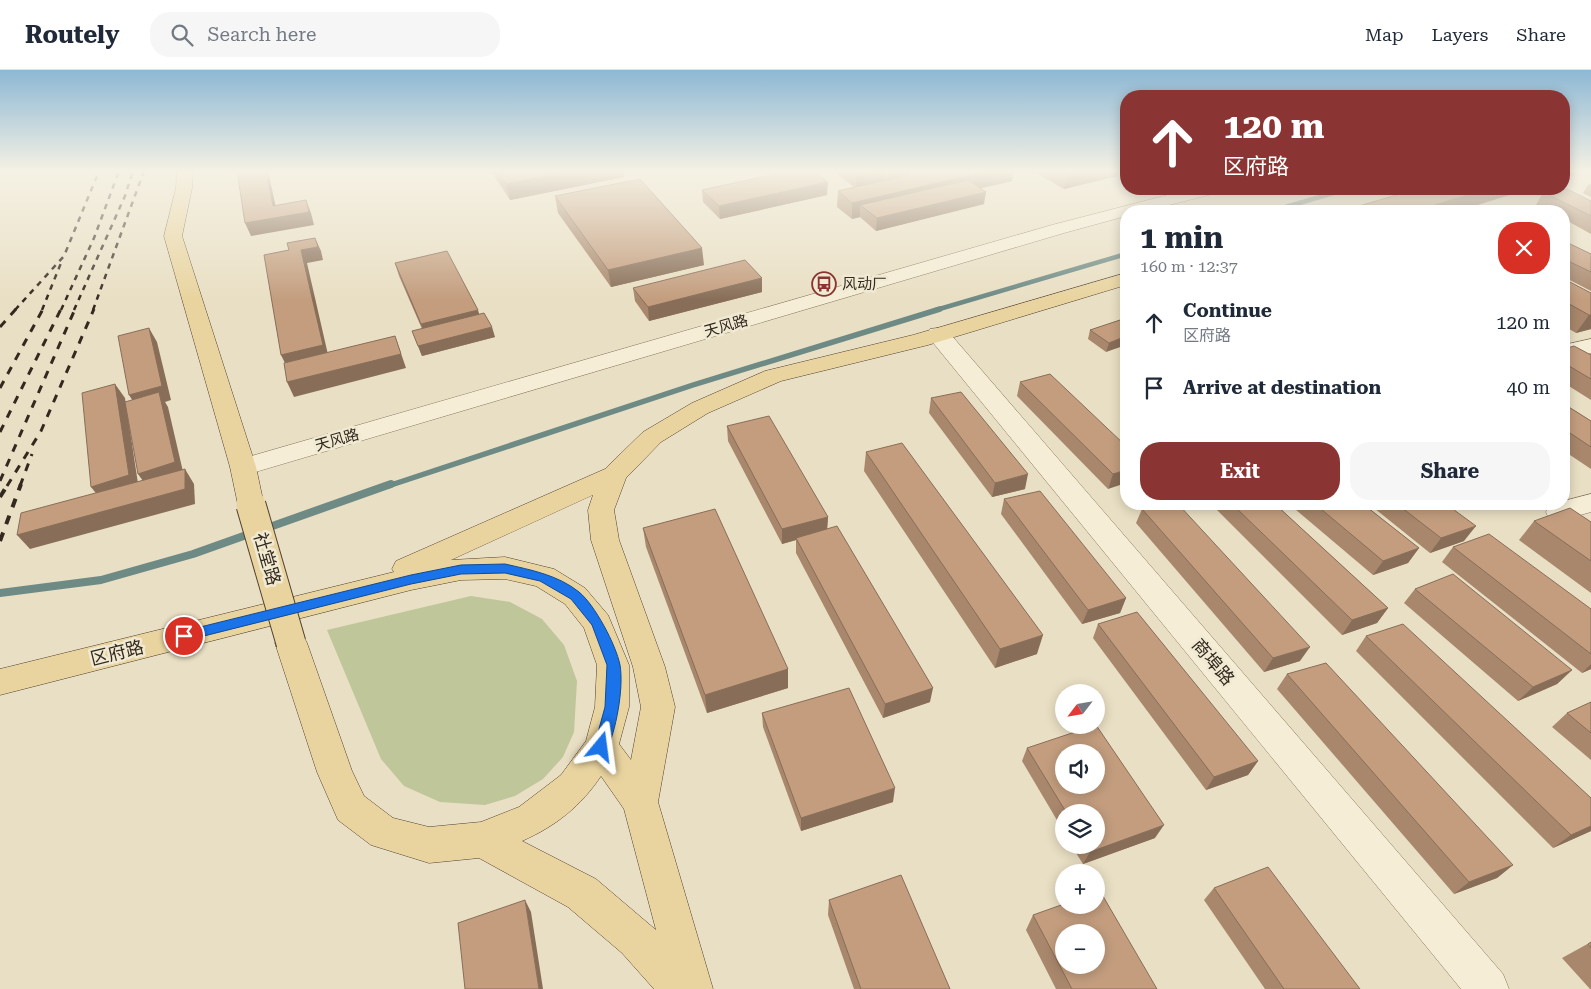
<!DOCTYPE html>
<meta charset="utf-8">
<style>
:root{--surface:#fff;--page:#f6f6f7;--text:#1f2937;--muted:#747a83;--line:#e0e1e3;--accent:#8a3533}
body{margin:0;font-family:"Roboto Serif","Noto Sans SC",serif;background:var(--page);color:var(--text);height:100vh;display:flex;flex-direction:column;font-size:19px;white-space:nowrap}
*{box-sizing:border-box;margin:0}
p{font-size:16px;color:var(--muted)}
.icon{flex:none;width:28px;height:28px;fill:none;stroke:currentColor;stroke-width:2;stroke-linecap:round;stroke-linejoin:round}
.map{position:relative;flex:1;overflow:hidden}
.details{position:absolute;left:1120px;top:135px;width:450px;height:305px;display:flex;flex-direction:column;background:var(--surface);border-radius:20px;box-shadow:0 2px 12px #0003}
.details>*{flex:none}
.banner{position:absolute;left:1120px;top:20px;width:450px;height:105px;border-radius:20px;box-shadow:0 2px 12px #0003;background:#8a3533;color:#fff;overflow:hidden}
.needle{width:32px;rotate:239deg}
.controls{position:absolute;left:1055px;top:614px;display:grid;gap:10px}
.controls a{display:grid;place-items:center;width:50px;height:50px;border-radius:50%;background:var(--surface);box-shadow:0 2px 12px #0003;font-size:25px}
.pin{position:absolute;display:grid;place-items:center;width:42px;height:42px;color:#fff;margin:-21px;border:2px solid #fff;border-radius:50%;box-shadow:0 1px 5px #0007}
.me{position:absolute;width:55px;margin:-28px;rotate:16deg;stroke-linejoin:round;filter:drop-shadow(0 0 4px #0008)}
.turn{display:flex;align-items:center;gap:18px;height:105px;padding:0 20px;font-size:22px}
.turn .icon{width:65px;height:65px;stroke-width:2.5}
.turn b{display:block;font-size:35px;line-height:42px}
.round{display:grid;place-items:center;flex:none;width:52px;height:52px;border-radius:20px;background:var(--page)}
.summary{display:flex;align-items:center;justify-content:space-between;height:85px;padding:0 20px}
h1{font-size:30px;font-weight:700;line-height:38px}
.button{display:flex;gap:10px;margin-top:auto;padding:10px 20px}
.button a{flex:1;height:58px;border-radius:20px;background:var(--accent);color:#fff;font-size:20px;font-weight:700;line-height:58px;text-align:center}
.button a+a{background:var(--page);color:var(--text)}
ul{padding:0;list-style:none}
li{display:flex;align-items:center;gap:15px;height:65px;padding:0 20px}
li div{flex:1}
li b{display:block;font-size:19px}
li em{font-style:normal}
header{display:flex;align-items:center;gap:30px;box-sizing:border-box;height:70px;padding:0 25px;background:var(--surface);border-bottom:1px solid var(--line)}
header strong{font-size:24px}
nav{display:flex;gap:28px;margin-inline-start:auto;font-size:18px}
.search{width:350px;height:45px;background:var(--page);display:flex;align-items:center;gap:12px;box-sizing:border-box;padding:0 18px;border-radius:20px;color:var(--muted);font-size:19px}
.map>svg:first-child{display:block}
</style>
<header>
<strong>Routely</strong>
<div class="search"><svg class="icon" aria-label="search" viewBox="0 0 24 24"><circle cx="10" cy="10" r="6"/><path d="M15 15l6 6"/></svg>Search here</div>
<nav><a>Map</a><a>Layers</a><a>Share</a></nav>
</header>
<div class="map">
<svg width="1591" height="919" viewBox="0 0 1591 919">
<rect width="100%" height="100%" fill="#e9dfc4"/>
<polygon fill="#bfc699" points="471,526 510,532 542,549 564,575 577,611 574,662 563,687 543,709 515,726 485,735 440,732 404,716 381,689 327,560"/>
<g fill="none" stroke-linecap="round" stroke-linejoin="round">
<g stroke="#6d8a84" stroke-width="4.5">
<polyline points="1272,141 1347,119"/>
<polyline points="936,240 1126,184"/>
</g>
<polyline stroke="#6d8a84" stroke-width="5.5" points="388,416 693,315 940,239"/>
<g stroke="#6d8a84" stroke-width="8">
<polyline points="264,459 391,414"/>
<polyline points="0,523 101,510 193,484 252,463"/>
</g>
<g stroke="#82725c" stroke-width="1">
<g id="minor">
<polygon points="1191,119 1218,119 1216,123 1146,141 1126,141 1126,146 1064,163 252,403 243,405 234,403 230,397 234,391 1052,155"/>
<polygon points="938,258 946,259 1503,904 1509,919 1461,919 930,269 927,264 930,259"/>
<polygon points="1591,269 1591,283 1564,289 1564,275"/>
<polygon points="1591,424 1591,442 1559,451 1549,449 1546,442 1549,435 1564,434 1564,431"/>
</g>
</g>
<g stroke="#504030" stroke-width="1">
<g id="major">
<polygon points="177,101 193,101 192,118 182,166 256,397 264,435 260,441 251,444 242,441 238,435 230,397 164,166 176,118"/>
<path d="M1126 203V215L928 275 781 311 708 343 661 372 626 408 614 440 619 470 665 597 675 637 658 732 713 919H654L622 883 568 837 479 788 429 793 371 775 338 750 317 702 275 573 280 564 291 561 302 564 307 573 352 701 364 726 393 748 429 757 481 752 519 737 561 705 586 671 595 637 597 595 584 558 565 534 536 516 505 509 461 510 411 520 0 625V599L394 502 392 499 396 491 605 399 643 362 692 333 765 301 913 265ZM593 425 588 440 591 470 633 597 641 637 631 690 619 674 629 637V595L608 545 585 518 554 499 505 487 451 490ZM601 706 624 739 656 860 596 809 522 771C556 756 581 736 601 706Z"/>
</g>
</g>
<use href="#minor" fill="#f5edd6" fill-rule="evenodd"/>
<use href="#major" fill="#e9d49f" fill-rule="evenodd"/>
<g stroke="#33291f" stroke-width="2.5" stroke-dasharray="5.5 5.5" stroke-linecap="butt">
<polyline points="15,240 64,186 99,101"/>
<polyline points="42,240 61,193"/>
<polyline points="61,240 94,168 119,101"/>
<polyline points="74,240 125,126 133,101"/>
<polyline points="93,240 144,101"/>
</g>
<g stroke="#33291f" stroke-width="3" stroke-dasharray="8 8" stroke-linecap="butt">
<polyline points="0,257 16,239"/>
<polyline points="0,318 43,239"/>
<polyline points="0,362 61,239"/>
<polyline points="0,411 75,239"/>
<polyline points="7,416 41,361 94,239"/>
<polyline points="20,416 32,384"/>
</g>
<g stroke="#33291f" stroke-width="4" stroke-dasharray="9 9" stroke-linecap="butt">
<polyline points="0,427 8,414"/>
<polyline points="0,471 21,414"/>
</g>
<g stroke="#504030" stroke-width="31" stroke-linecap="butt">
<polyline id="major-bridge" points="251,435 291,573"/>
</g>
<use href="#major-bridge" stroke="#e9d49f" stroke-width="29"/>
</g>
<g fill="#a8876c">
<polygon points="491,101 624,101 624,107 510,130"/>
<polygon points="833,101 910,101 909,105 926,101 1013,101 1012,111 981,118 984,134 876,161 860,147 852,149 837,137 838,121 854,117"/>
<polygon points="1033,101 1118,101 1117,106 1064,119"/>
<polygon points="1591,114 1591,127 1583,123 1588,115"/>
<polygon points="702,120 827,125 720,149 703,132"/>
<polygon points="1543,122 1591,131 1591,164 1564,149 1564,141 1548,141 1536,135"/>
<polygon points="555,126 704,195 611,217 558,143"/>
<polygon points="1564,171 1591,184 1591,221 1564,207"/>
<polygon points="395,193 479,245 495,267 422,286 412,261 422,259 399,206"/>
<polygon points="762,208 762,222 649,251 635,231 633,218"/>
<polygon points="1564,209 1591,223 1591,259 1576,263 1564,256"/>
<polygon points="1126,248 1106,282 1088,269 1090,260"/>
<polygon points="1564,279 1591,285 1591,330 1564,313"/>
<polygon points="1020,312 1126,376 1108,419 1017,326"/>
<polygon points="931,328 1025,419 992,427 929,343"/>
<polygon points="1564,334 1591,351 1591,399 1564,381"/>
<polygon points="727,356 828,447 827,459 930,632 883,648 796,483 796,470 782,474 728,371"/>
<polygon points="866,382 1037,584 995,598 864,401"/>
<polygon points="1004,429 1126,528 1120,543 1082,554 1001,444"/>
<polygon points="1214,434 1275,434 1388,538 1377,553 1342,565 1213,436"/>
<polygon points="1289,434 1363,434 1419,478 1408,493 1373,505"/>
<polygon points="1369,434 1446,434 1464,471 1430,483"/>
<polygon points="1517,434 1533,434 1522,437"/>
<polygon points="1142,439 1300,591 1264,602 1136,453"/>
<polygon points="1534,451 1591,452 1591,523 1519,470"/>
<polygon points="643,458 788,599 788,618 707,643 646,477"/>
<polygon points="1453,477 1591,539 1591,599 1582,603 1442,492"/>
<polygon points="1415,519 1572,600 1557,614 1518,631 1404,533"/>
<polygon points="1098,554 1258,691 1248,705 1206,720 1093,568"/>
<polygon points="1366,566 1591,728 1591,761 1553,778 1356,581"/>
<polygon points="1287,604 1513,795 1497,808 1454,824 1277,619"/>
<polygon points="1591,632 1591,690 1552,657 1567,643"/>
<polygon points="762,643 893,732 801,761 763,657"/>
<polygon points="1027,678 1155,768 1083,794 1071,775 1096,775 1096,742 1064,742 1064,762 1022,691"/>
<polygon points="1214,818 1360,919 1265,919 1204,830"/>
<polygon points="829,830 950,919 854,919 828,845"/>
<polygon points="1033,845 1157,919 1056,919 1026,860"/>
<polygon points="1591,872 1591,919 1590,919 1562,888"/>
</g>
<g fill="#886e58">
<polygon points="266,101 267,101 269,105 278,147 306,130 311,143 314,155 251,166 245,153 273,136"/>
<polygon points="571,101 624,101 624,107 510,130 506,114"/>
<polygon points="879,101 884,101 883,112 856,119 856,106"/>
<polygon points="889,101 910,101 909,109 888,113"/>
<polygon points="988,101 1013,101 1012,111 872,144 860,135 860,147 852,149 852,133"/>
<polygon points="1076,101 1118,101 1117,106 1064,119 1068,103"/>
<polygon points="1564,101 1576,101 1574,105 1564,108"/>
<polygon points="828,112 827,125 720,149 719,136"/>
<polygon points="1487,119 1529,119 1458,141 1415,141"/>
<polygon points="986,122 984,134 876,161 877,148"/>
<polygon points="315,168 321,181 323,190 307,193 329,289 288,299 281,285 301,180"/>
<polygon points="702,178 704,195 611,217 608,200"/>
<polygon points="762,208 762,222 649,251 648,237"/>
<polygon points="478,240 482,254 426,268 421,254"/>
<polygon points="1589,245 1591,245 1591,259 1576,263"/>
<polygon points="492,257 495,267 422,286 418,276"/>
<polygon points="149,258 157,272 171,330 165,332 168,337 184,406 148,418 138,404 138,339 129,325"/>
<polygon points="395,266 406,298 294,327 287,312"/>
<polygon points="1126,266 1126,275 1106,282 1109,273"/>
<polygon points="115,314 125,328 139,420 103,432 91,417"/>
<polygon points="185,399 194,414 195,434 30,479 17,465"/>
<polygon points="1126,400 1126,413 1108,419 1113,404"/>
<polygon points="1028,404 1025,419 992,427 995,413"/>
<polygon points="1525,434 1533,434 1522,437"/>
<polygon points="828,447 827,461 796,468 796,470 782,474 782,459"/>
<polygon points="1476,456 1464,471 1430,483 1441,468"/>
<polygon points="1419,478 1408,493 1373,505 1383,491"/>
<polygon points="1126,528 1120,543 1082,554 1088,540"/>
<polygon points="1388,538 1377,553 1342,565 1352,550"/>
<polygon points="1043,565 1037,584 995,598 1000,579"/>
<polygon points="1310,577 1300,591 1264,602 1273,588"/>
<polygon points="1591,594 1591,599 1582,603"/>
<polygon points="788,599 788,618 707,643 705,625"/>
<polygon points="1572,600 1557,614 1518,631 1533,617"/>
<polygon points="933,618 930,632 883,648 885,634"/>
<polygon points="1258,691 1248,705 1206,720 1214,707"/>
<polygon points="895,718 893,732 801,761 801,748"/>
<polygon points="1164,755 1155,768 1083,794 1090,782"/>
<polygon points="1591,756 1591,761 1553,778 1571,765"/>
<polygon points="1513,795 1497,808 1454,824 1469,812"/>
<polygon points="525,830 531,842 543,919 539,919"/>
</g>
<g fill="#c39d7e" stroke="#886e58" fill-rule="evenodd">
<polygon points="237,101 266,101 273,136 306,130 309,142 245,153"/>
<polygon points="497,101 571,101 506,114"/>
<polygon points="789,101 814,101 828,112 719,136 702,120"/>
<polygon points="849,101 879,101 856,106"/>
<polygon points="926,101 988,101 852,133 838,121"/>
<polygon points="1064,101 1076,101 1068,103"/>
<polygon points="640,109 702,178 608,200 555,126"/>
<polygon points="968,110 986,122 877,148 860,135"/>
<polygon points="1417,119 1487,119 1415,141 1342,141"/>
<polygon points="1567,119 1591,131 1591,146 1543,122"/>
<polygon points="1497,139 1503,141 1484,141"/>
<polygon points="315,168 318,177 301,180 323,275 281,285 264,185 289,180 287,173"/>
<polygon points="1564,171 1591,184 1591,202 1564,189"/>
<polygon points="447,181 478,240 421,254 395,193"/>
<polygon points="745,190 762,208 648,237 633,218"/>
<polygon points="1564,209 1591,223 1591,245 1589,245 1564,231"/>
<polygon points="484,243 492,257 418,276 412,261"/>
<polygon points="1126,248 1126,266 1109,273 1090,260"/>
<polygon points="149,258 162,316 129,325 118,266"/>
<polygon points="395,266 401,284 287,312 284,293"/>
<polygon points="1574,276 1591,285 1591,309 1564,293 1564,279"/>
<polygon points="1050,304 1126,376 1126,400 1113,404 1020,312"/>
<polygon points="115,314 129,405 91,417 82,323"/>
<polygon points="159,322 175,392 138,404 125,332"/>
<polygon points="961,322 1028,404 995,413 931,328"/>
<polygon points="1564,334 1591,351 1591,377 1564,359"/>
<polygon points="769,346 828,447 782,459 727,356"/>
<polygon points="902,373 1043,565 1000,579 866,382"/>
<polygon points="185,399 185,419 17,465 21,443"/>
<polygon points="1564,409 1568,412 1564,413"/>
<polygon points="1040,421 1126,528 1088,540 1004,429"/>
<polygon points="1161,434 1178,434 1310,577 1273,588 1142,439"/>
<polygon points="1232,434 1275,434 1388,538 1352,550"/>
<polygon points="1315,434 1363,434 1419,478 1383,491"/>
<polygon points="1397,434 1446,434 1476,456 1441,468"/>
<polygon points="1570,438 1591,452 1591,491 1534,451"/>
<polygon points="715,439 788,599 705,625 643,458"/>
<polygon points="837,456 933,618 885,634 796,468"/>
<polygon points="1489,464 1591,539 1591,584 1453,477"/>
<polygon points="1453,504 1572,600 1533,617 1415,519"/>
<polygon points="1137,542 1258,691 1214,707 1098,554"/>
<polygon points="1403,554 1591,728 1591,756 1571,765 1366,566"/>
<polygon points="1326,593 1513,795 1469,812 1287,604"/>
<polygon points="849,618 895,718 801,748 762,643"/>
<polygon points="1591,632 1591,663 1567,643"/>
<path d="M1096 655 1164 755 1090 782 1085 775H1096V742H1066L1027 678ZM1064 682H1096V715H1064Z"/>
<polygon points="1268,797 1360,919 1284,919 1214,818"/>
<polygon points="901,805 950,919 861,919 829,830"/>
<path d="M1100 821 1157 919H1072L1033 845 1064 834V835H1096V822ZM1064 862H1096V895H1064Z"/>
<polygon points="525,830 539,919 465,919 458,853"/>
<polygon points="1591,872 1591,878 1588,874"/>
</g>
<linearGradient id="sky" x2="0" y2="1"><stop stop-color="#8db8d4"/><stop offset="0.44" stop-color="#f5f1e4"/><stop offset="1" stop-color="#f5f1e4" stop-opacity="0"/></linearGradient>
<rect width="1591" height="230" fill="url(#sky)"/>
<path fill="#1a73e8" stroke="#114b97" d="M505 494C531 500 558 505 579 522 595 535 616 575 620 595 624 618 616 661 606 682L601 683 596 682 594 677 605 637 607 595 592 555 571 529 540 511 505 503 461 504 411 514 184 571 180 570 178 566 180 562 184 561 411 505 461 495Z"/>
<defs>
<g id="bus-ring" transform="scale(1.25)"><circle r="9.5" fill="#f1ead3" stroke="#8a3533" stroke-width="1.5"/><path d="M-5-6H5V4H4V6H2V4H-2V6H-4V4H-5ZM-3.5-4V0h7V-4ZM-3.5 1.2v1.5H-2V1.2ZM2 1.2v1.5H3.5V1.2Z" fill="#8a3533"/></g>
</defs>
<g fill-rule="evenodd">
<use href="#bus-ring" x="824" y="214"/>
</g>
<g text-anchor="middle" stroke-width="5" stroke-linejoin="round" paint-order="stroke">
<g font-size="15" fill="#33291f" stroke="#f1ead3" text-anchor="start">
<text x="842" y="219">风动厂</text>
</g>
<g font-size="15" fill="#33291f" stroke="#f1ead3">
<text transform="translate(726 256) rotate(-16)" y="5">天风路</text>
<text transform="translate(337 370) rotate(-16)" y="5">天风路</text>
</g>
<g font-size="18" fill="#33291f" stroke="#f1ead3">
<text transform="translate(267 489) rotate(74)" y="6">社堂路</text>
<text transform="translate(117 583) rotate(-14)" y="6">区府路</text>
<text transform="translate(1213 592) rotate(50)" y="6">商埠路</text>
</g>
</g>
</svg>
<div class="controls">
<a><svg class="needle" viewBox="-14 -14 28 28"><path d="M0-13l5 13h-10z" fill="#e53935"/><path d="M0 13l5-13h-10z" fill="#747a83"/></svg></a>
<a><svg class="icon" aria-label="sound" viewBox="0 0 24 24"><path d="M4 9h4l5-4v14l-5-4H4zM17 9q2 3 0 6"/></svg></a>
<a><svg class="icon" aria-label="layers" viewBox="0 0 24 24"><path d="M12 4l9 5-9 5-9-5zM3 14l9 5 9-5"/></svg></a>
<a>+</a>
<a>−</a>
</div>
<div class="pin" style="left:184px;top:566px;background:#d93025"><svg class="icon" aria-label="arrive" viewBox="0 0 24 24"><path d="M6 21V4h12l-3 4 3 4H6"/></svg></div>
<svg class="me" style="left:601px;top:677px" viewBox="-20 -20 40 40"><path d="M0-17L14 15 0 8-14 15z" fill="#1a73e8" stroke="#fff" stroke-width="4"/></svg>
<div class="banner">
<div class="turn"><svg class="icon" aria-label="ahead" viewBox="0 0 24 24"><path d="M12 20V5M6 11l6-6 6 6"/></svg><div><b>120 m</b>区府路</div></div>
</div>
<section class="details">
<div class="summary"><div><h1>1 min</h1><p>160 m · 12:37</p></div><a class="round" style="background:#d93025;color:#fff"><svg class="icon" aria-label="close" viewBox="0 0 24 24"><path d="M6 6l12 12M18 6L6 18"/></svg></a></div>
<ul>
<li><svg class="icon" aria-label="ahead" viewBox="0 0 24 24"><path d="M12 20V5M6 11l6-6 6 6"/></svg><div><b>Continue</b><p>区府路</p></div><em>120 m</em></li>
<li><svg class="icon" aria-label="arrive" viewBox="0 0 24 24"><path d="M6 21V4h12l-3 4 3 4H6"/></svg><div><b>Arrive at destination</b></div><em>40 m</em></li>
</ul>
<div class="button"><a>Exit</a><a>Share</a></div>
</section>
</div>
